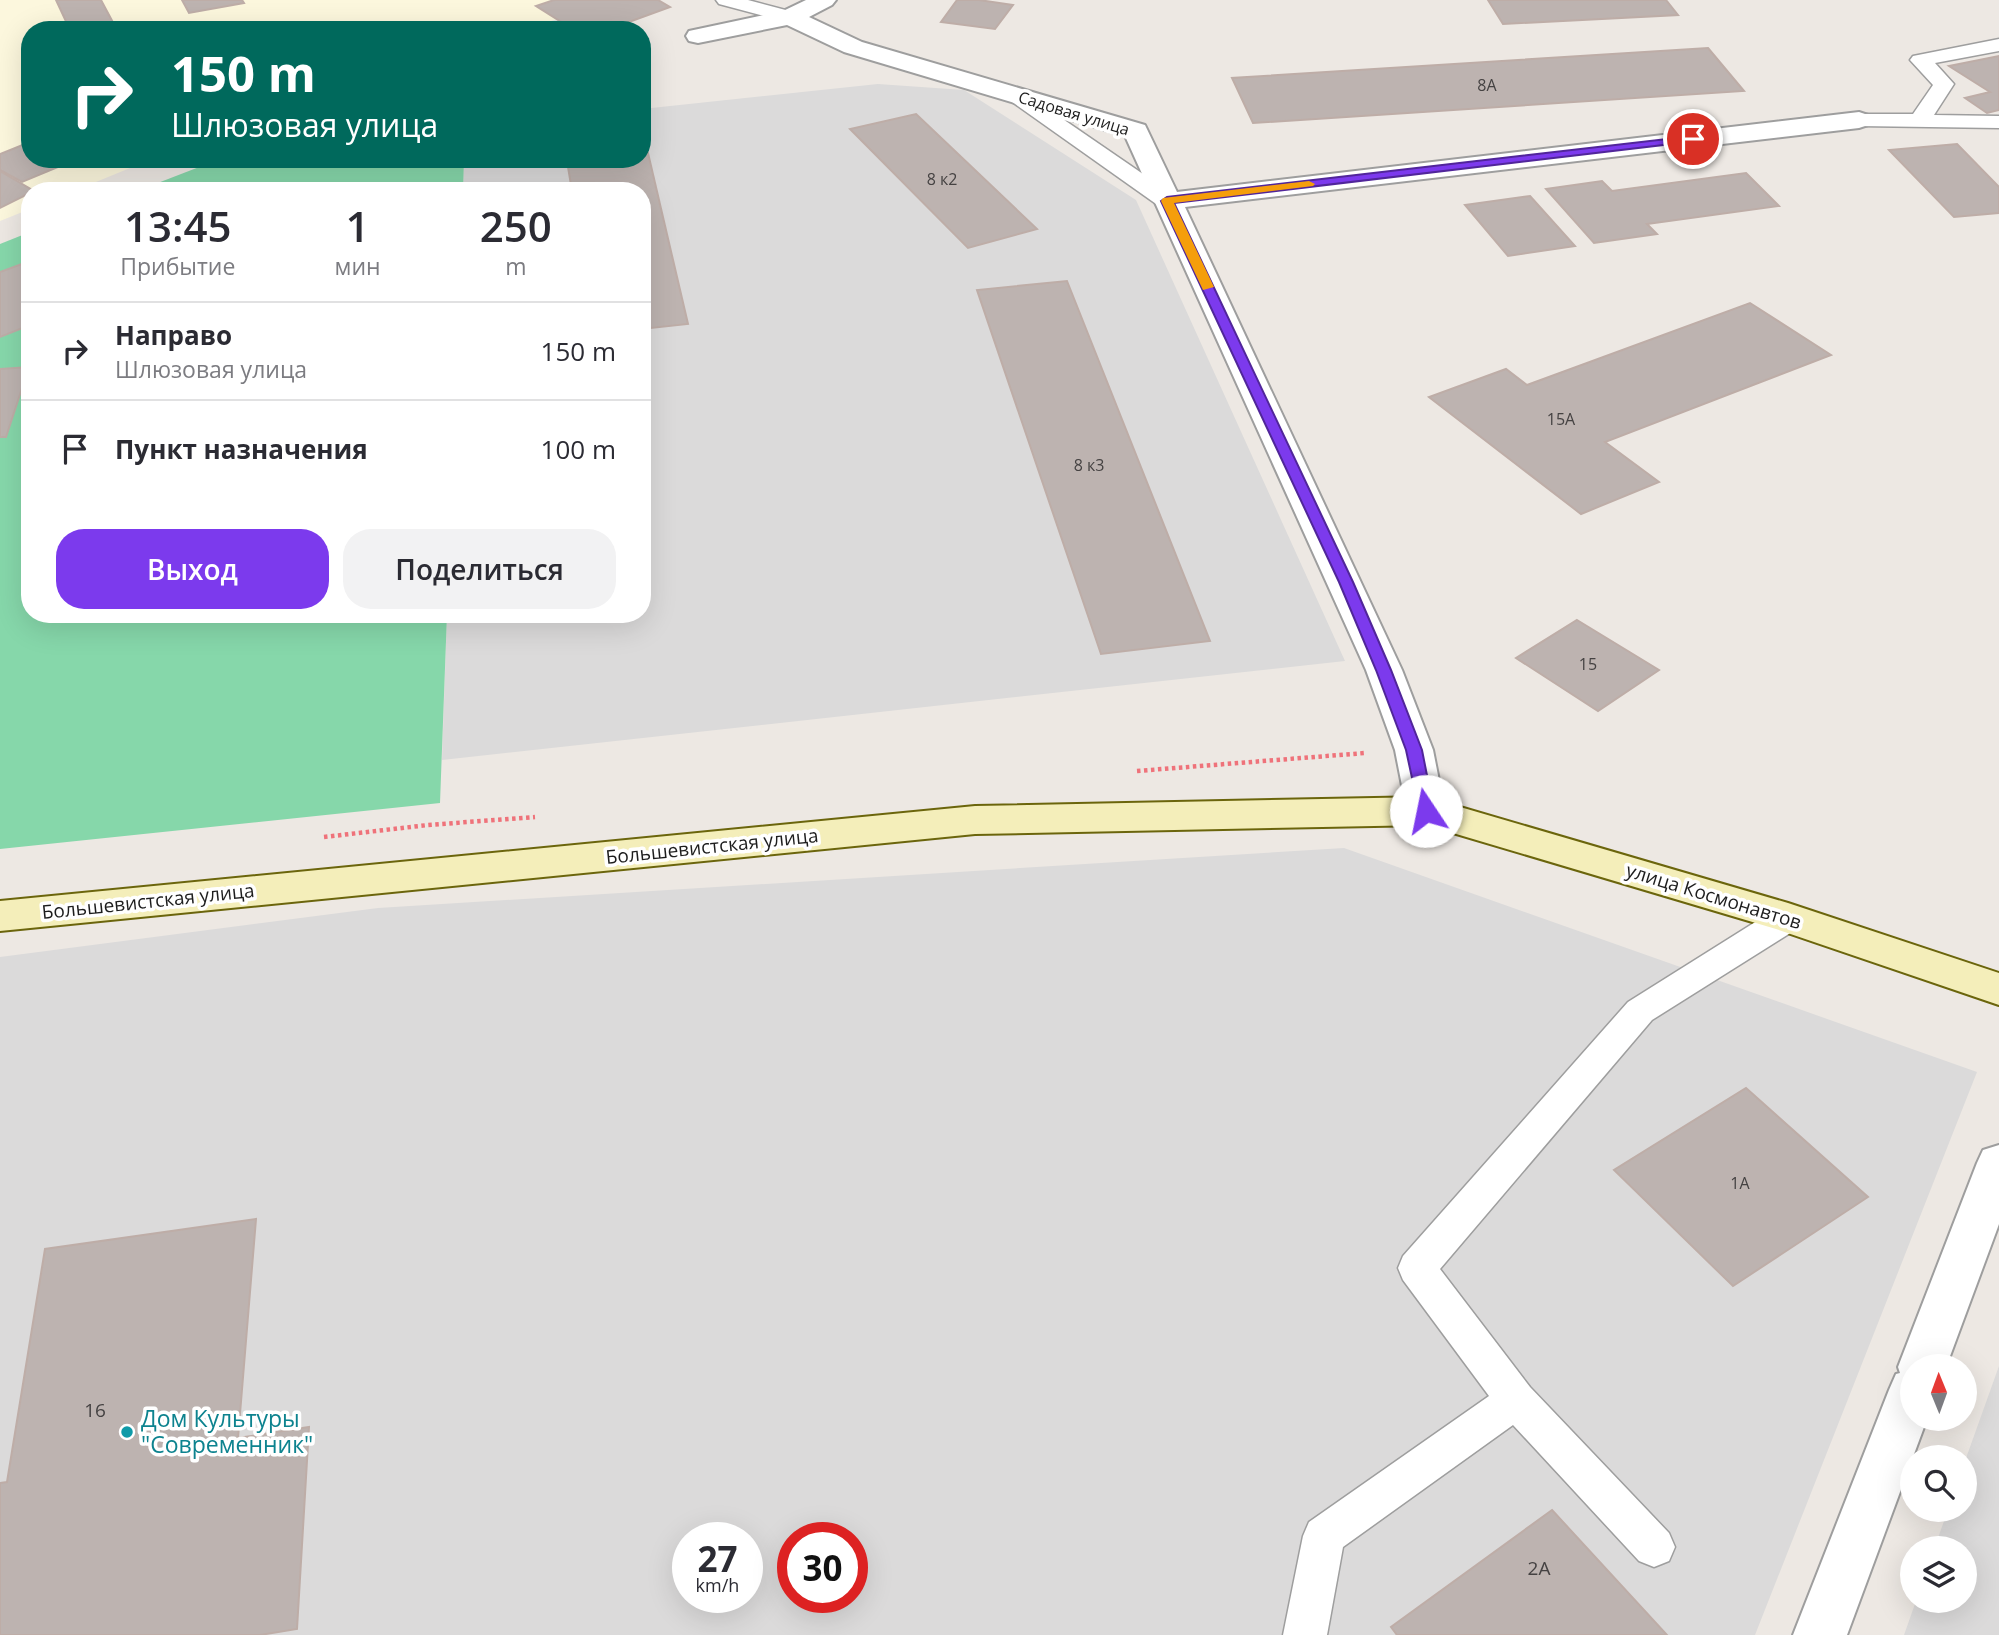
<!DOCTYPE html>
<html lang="ru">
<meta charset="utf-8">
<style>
:root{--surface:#fff;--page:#f2f2f3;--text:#2b2b33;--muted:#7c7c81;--line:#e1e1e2;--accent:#7c3aed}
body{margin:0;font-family:"Open Sans",sans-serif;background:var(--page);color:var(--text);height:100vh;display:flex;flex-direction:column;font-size:26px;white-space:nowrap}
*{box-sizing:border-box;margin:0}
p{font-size:23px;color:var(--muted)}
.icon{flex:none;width:38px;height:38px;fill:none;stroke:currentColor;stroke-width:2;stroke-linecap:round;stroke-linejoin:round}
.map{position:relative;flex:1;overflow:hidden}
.side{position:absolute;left:21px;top:182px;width:630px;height:441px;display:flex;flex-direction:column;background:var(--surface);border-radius:28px;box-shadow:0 7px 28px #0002}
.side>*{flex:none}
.guide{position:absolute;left:21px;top:21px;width:630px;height:147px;border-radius:28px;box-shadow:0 7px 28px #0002;background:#00695c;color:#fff;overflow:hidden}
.needle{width:46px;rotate:359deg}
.tools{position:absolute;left:1900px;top:1354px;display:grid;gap:14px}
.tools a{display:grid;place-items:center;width:77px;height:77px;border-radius:50%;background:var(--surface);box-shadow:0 7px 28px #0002;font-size:35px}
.speed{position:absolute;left:672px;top:1522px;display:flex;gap:14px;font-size:35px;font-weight:700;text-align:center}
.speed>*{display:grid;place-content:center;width:91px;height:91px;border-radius:50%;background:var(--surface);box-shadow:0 7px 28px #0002;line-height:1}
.speed small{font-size:18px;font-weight:400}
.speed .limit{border:10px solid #d22;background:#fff;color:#111}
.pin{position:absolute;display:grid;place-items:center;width:60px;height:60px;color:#fff;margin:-30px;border:4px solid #fff;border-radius:50%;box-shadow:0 2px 7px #0007}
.me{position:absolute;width:77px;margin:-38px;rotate:349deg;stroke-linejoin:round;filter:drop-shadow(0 0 5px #0008)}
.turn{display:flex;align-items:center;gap:24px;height:147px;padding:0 35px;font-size:32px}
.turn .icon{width:91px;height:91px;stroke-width:2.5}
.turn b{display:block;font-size:49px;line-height:60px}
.eta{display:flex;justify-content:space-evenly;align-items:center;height:119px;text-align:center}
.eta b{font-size:42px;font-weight:600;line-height:49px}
.action{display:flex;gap:14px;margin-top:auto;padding:14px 35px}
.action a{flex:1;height:80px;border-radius:28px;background:var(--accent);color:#fff;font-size:28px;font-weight:600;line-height:80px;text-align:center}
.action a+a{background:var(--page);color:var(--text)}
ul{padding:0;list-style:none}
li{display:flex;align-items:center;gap:21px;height:98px;padding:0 35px;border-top:2px solid var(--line)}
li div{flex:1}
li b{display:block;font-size:26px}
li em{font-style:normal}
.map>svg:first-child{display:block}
</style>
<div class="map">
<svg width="1999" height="1635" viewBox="0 0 1999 1635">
<rect width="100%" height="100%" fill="#ede8e3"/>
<g fill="#dbdada" fill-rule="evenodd">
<polygon points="878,84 964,90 1136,200 1345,661 442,760 447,614 642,614 642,191 463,191 464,159 642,159 642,109"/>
<path d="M1344 848 1977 1072 1755 1635H0V957L378 908ZM688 1538H747V1598H688ZM793 1538H852V1598H793Z"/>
<polygon points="1999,1366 1999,1635 1904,1635 1916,1601 1965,1601 1965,1549 1934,1549 1948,1510 1965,1510 1965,1461"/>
</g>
<polygon fill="#fcf7dd" points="0,0 621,0 521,30 30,30 30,159 152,159 74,191 30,191 30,209 0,221"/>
<g fill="#86d7aa">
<polygon points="344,159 464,159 463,191 137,191 207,164"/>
<polygon points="30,232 30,614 447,614 440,803 0,849 0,244"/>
</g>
<g fill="#bdb3b0" stroke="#beada7" stroke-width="2">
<polygon points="56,0 101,0 117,30 70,30"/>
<polygon points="182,0 242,0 244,3 189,13"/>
<polygon points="554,0 658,0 670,7 607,30 574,30 536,6"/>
<polygon points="957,0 979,0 1013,5 995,29 941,22"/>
<polygon points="1488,0 1666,0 1678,15 1503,24"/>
<polygon points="1708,48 1744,91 1253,123 1232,78"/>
<polygon points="1999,56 1999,110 1987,113 1965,98 1990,92 1949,66"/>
<polygon points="916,114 1037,229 968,248 850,129"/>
<polygon points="30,142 30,159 77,159 22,182 0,170 0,154"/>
<polygon points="1957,144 1999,187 1999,213 1954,217 1889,150"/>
<polygon points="642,153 648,153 688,324 642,329 642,191 572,191 567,161 642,159"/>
<polygon points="0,171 34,191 0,208"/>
<polygon points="1746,173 1779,206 1647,224 1657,234 1594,243 1546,189 1602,181 1612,191"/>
<polygon points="1530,196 1575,246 1508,256 1465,205"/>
<polygon points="30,261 30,325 0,337 0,272"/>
<polygon points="1067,281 1210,641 1101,654 977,290"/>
<polygon points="1750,303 1831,355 1605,442 1659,482 1581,514 1429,397 1506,369 1527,385"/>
<polygon points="29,367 6,437 0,437 0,369"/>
<polygon points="1577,620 1659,670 1598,711 1516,658"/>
<polygon points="1746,1088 1868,1197 1733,1286 1614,1170"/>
<polygon points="256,1219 238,1438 309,1427 297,1629 260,1635 0,1635 0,1483 7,1482 45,1249"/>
<polygon points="1552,1510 1667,1635 1397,1635 1391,1627"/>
</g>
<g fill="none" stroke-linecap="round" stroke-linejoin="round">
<g stroke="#9e9e9e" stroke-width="3">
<g id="service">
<polygon points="716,0 748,0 797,13 800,17 790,23 719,4"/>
<polygon points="1999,39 1999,51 1935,63 1954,84 1934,115 1999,116 1999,128 1859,126 1852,124 1848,120 1852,116 1859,114 1913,114 1933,85 1910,60 1913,56"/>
<polygon points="1015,89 1022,91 1175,196 1178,201 1175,206 1159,206 1008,99 1005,95 1008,91"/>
<polygon points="1788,906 1800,909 1804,918 1800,927 1652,1020 1440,1269 1530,1387 1669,1533 1675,1547 1669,1561 1654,1567 1639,1561 1513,1425 1343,1547 1327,1635 1283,1635 1303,1536 1309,1522 1489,1396 1403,1280 1398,1268 1403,1256 1628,1002 1776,909"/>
</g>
</g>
<g stroke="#9e9e9e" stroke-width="4">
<g id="minor">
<polygon points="806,0 836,0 832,5 809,17 862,42 1145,125 1177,192 1859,112 1868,115 1872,120 1868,125 1859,128 1185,207 1402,670 1433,750 1445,811 1440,821 1426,825 1412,821 1407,811 1395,750 1366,670 1125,136 844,52 787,25 698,43 689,41 686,36 689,31 783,11"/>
<polygon points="1999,1145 1999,1224 1946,1367 1913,1367 1913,1419 1927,1419 1847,1635 1793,1635 1889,1390 1896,1374 1900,1373 1898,1367 1977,1163 1983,1150"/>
</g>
</g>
<g stroke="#6b650c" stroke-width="4">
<polygon id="secondary" points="1426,797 1788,903 1999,973 1999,1005 1776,929 1426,825 975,834 0,931 0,901 975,806"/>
</g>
<g stroke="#ef727a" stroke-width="4.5" stroke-dasharray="3.5 3.5" stroke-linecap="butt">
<polyline points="1137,771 1365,753"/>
<polyline points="324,837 428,825 535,817"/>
</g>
<use href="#service" fill="#fff" fill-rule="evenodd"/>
<use href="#minor" fill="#fff" fill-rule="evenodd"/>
<use href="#secondary" fill="#f4eeba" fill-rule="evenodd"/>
</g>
<polygon fill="#7c3aed" stroke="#51269a" stroke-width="2" points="1693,136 1698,139 1697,141 1174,203 1353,582 1391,670 1422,750 1434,811 1426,817 1420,815 1406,750 1376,670 1339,582 1161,201 1167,197"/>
<polygon fill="#f59e0b" points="1309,181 1315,184 1313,186 1174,203 1214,287 1203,290 1161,201 1163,198"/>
<circle fill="#0f9aa8" stroke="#fff" stroke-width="2.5" cx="127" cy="1432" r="7"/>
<g text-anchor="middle" stroke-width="7" stroke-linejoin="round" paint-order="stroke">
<g font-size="16" fill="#454242">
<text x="1487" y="91">8А</text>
<text x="942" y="185">8 к2</text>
<text x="1561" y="425">15А</text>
<text x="1089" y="471">8 к3</text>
<text x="1588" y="670">15</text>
<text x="1740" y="1189">1А</text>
</g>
<g font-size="16" fill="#1d1d1d" stroke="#fff">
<text transform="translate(1074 113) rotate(17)" y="6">Садовая улица</text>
</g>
<g font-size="19" fill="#1d1d1d" stroke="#fff">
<text transform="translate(712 846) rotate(-6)" y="7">Большевистская улица</text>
<text transform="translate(1714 896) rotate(17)" y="7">улица Космонавтов</text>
<text transform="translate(148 901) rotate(-6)" y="7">Большевистская улица</text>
</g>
<g font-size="19" fill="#454242">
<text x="95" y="1417">16</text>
<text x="1539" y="1575">2А</text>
</g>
<g font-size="23" fill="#0d838f" stroke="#fff" text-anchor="start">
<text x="141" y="1427">Дом Культуры<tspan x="141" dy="26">"Современник"</tspan></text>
</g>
</g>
</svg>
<div class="tools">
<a><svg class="needle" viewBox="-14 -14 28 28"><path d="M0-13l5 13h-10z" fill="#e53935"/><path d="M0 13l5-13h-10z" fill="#7c7c81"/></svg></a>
<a><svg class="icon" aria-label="search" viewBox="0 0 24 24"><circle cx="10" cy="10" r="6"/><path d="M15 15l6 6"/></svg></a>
<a><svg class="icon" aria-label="layers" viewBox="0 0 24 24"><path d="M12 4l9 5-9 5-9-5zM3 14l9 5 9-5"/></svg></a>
</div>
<div class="speed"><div>27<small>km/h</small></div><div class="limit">30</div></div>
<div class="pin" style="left:1693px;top:139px;background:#d93025"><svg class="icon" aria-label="arrive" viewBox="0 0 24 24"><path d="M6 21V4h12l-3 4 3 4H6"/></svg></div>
<svg class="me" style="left:1426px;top:811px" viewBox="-20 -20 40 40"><circle r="19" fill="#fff"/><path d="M0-13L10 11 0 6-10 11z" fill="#7c3aed"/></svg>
<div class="guide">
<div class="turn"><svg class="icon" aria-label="right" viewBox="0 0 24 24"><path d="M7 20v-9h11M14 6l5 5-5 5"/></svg><div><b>150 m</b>Шлюзовая улица</div></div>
</div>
<section class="side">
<div class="eta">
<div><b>13:45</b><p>Прибытие</p></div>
<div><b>1</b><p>мин</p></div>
<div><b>250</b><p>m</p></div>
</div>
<ul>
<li><svg class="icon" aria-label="right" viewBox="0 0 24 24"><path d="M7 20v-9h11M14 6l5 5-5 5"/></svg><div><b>Направо</b><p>Шлюзовая улица</p></div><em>150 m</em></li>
<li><svg class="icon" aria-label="arrive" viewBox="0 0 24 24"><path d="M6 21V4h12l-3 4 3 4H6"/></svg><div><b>Пункт назначения</b></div><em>100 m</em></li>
</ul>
<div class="action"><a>Выход</a><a>Поделиться</a></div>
</section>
</div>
